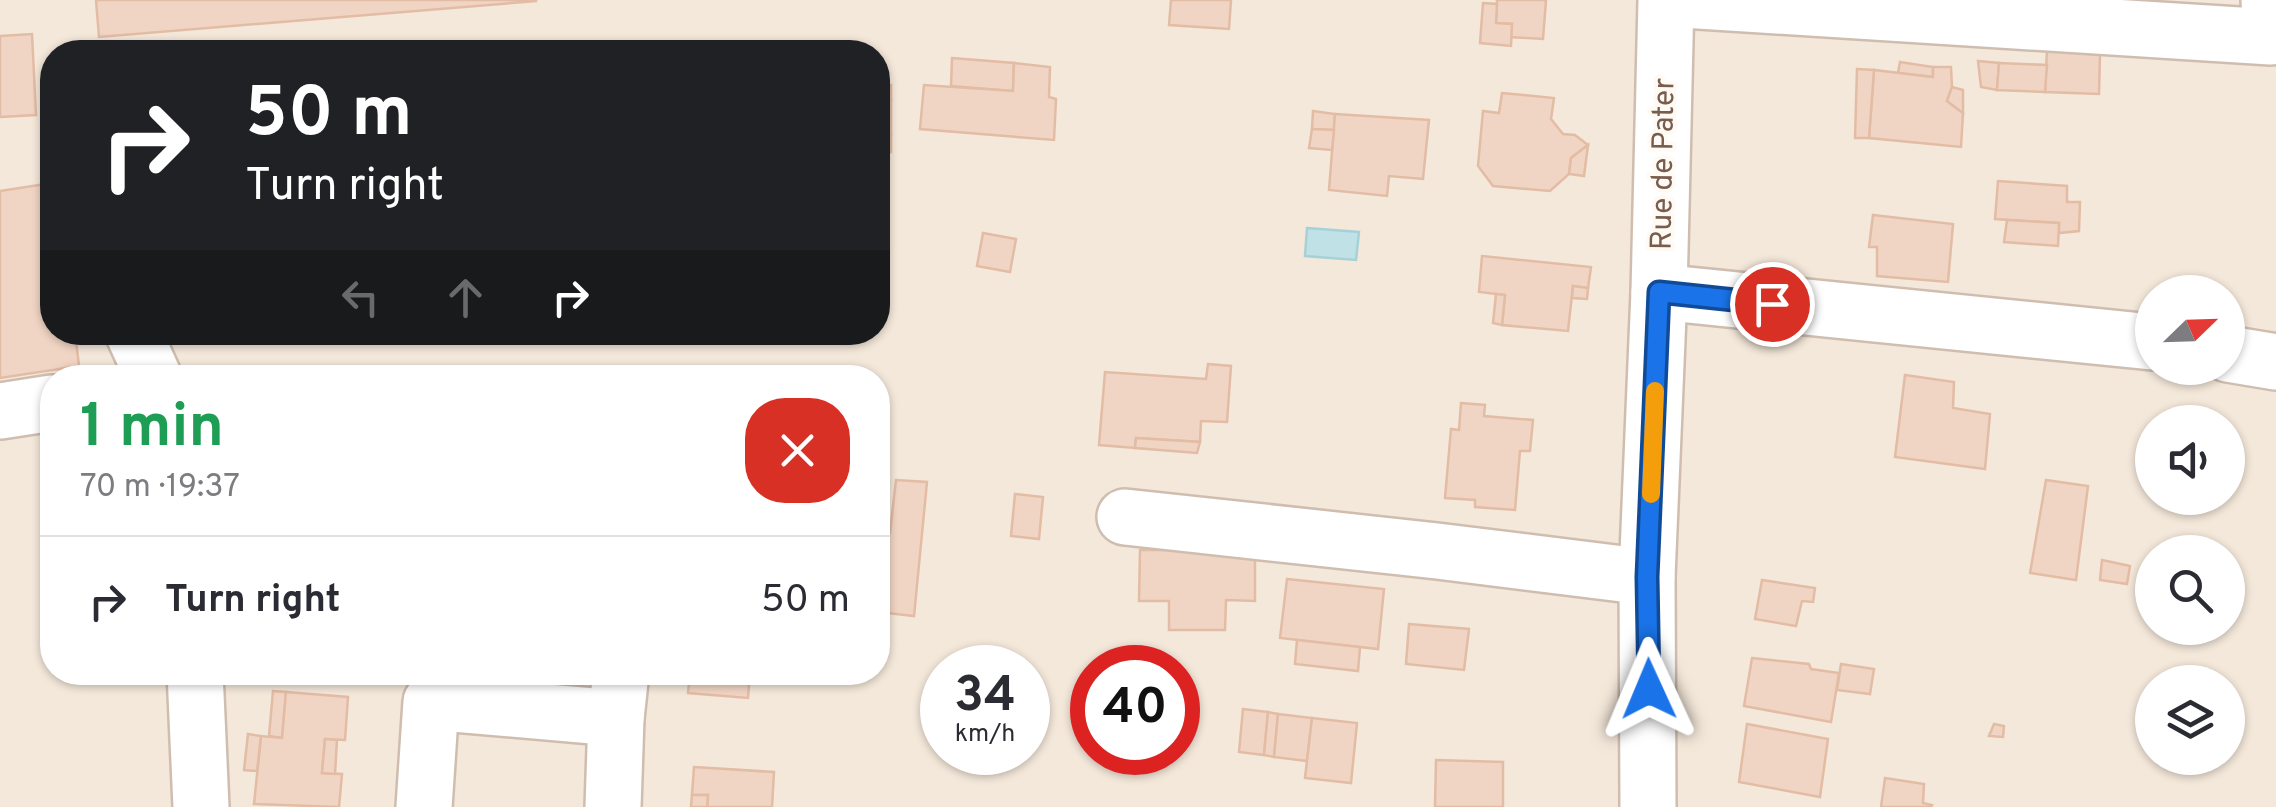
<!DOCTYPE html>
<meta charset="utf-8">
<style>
:root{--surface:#fff;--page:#f7f7f7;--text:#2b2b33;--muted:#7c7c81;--line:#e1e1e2}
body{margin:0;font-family:Overpass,sans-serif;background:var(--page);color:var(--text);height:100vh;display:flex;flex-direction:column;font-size:38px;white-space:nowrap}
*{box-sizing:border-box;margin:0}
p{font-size:32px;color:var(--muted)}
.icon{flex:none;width:55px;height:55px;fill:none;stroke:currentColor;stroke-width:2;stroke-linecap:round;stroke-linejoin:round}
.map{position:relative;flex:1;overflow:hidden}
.drawer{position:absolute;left:40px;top:365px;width:850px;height:320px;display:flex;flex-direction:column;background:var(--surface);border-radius:40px;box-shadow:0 2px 8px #0004}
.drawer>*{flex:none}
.hud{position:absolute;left:40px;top:40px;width:850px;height:305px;border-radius:40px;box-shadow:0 2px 8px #0004;background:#202124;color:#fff;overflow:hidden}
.needle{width:65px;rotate:67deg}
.buttons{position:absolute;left:2135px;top:275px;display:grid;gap:20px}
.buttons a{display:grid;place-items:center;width:110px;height:110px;border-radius:50%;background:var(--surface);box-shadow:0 2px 8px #0004;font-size:50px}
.speed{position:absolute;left:920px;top:645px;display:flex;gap:20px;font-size:50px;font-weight:700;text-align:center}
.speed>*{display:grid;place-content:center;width:130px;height:130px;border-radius:50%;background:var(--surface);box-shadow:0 2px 8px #0004;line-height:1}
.speed small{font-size:25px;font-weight:400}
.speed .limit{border:15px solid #d22;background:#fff;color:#111}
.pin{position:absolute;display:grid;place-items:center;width:85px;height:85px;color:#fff;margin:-42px;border:5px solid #fff;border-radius:50%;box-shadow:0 2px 10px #0007}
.me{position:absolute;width:110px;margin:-55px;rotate:359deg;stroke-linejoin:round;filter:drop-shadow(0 0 8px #0008)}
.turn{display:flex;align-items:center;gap:35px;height:210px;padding:0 40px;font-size:45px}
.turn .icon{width:130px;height:130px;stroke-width:2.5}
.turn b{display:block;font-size:70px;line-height:85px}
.lanes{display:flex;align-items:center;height:95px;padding:0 40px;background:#0003;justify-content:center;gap:50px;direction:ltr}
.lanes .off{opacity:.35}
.round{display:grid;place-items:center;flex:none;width:105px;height:105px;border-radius:40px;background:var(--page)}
.summary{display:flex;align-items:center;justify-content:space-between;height:170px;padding:0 40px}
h1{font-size:60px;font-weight:700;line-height:75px;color:#1e9e55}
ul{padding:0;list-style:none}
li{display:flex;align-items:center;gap:30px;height:130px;padding:0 40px;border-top:2px solid var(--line)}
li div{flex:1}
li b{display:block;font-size:38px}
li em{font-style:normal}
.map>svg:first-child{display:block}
</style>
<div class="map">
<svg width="2276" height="807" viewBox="0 0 2276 807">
<rect width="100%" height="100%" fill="#fcf6ec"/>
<path fill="#f4e8da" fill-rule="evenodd" d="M0 0H2276V807H0ZM52 52H878V332H52ZM2152 292H2228V368H2152ZM52 378H878V672H52ZM2152 422H2228V498H2152ZM2152 552H2228V628H2152ZM942 668H1028V752H942ZM1092 668H1178V752H1092ZM2152 682H2228V758H2152Z"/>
<polygon fill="#c0e1e6" stroke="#a6d1d8" stroke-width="2.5" points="1307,228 1359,232 1356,260 1305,256"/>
<g fill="#f1d5c4" stroke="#e3bca5" stroke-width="2.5">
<polygon points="96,0 536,0 536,1 99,37"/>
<polygon points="1171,0 1231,0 1229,29 1169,25"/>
<polygon points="1497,0 1546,0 1543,39 1510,37 1512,24 1496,23"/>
<polygon points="1483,3 1497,4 1496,23 1512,24 1511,46 1480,43"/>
<polygon points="32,34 36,115 0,117 0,36"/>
<polygon points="2047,50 2100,55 2099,94 2045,92"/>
<polygon points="952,58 1014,63 1013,91 951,86"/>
<polygon points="1978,61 1999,63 1997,90 1981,87"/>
<polygon points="1900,62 1933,67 1933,77 1898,73"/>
<polygon points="1014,63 1050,67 1049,97 1056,99 1054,140 920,129 924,85 1013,91"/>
<polygon points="1999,63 2047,65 2045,92 1997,90"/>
<polygon points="1933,67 1951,67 1952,87 1947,101 1963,113 1961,147 1869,138 1874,70 1933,77"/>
<polygon points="1857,69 1874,70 1869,138 1855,138"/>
<polygon points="878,85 891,85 891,100 878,101"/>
<polygon points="1952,87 1963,90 1963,113 1947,101"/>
<polygon points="1502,93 1554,98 1551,119 1563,134 1575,135 1588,145 1571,158 1569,174 1550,191 1493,186 1478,166 1483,111 1499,113"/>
<polygon points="891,100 891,135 878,135 878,101"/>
<polygon points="1313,111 1335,114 1334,130 1312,129"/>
<polygon points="1335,114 1429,120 1423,179 1389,176 1387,196 1329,190"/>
<polygon points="1312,129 1334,130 1332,150 1309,148"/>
<polygon points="878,135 891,135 891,152 878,153"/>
<polygon points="1588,145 1584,176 1569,174 1571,158"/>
<polygon points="1998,181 2067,186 2067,202 2080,202 2079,231 2059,233 2059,223 1995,219"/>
<polygon points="52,183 52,332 75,332 79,366 0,378 0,191"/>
<polygon points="1873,215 1953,224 1948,282 1877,276 1877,247 1869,247"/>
<polygon points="2007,220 2059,223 2058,246 2004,242"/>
<polygon points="983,233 1016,239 1010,272 977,266"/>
<polygon points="1482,256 1591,267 1588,288 1573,286 1568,331 1502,325 1505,295 1479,292"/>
<polygon points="1573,286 1588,288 1587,299 1572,298"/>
<polygon points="1496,294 1505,295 1502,325 1493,323"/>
<polygon points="1208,364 1231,366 1227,422 1201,421 1200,442 1136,438 1135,448 1099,445 1105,372 1206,379"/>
<polygon points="1905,375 1954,382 1953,408 1990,414 1985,469 1895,457"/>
<polygon points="1461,403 1485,405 1484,416 1533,420 1530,451 1520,451 1515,510 1475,507 1475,500 1445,498 1451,429 1459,430"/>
<polygon points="1136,438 1200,442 1197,453 1135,448"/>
<polygon points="896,480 927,482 914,616 878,612 887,533 890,533"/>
<polygon points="2046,480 2088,486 2076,580 2030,573"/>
<polygon points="1015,494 1043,497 1039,539 1011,536"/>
<polygon points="1172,541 1255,551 1255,601 1226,600 1225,630 1169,630 1169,601 1139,601 1140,550 1172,550"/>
<polygon points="2102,560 2130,566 2127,584 2100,580"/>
<polygon points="1287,579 1384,589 1378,649 1280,638"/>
<polygon points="1762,580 1815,588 1813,602 1802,601 1796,626 1755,619"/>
<polygon points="1409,624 1469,629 1464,670 1406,664"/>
<polygon points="1297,640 1360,647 1358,671 1295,664"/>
<polygon points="1752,658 1809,664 1811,669 1839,673 1831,722 1744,706"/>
<polygon points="1841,664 1874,669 1870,694 1837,690"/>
<polygon points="690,672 750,672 748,698 688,693"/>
<polygon points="273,691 286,692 282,738 269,736"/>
<polygon points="286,692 348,697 345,740 325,739 322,773 342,774 339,807 254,804 261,736 282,738"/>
<polygon points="1243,709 1268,712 1264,755 1239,752"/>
<polygon points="1268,712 1278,714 1274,757 1264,755"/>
<polygon points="1278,714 1312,718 1307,761 1274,757"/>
<polygon points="1312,718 1357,723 1351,783 1305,778"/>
<polygon points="1747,724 1828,739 1820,797 1739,782"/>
<polygon points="1994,724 2004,726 2003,737 1989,736"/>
<polygon points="248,734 261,736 257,771 244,770"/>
<polygon points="325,739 337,740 335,774 322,773"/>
<polygon points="1436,760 1503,762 1503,807 1435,807"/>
<polygon points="694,767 774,772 772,807 707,807 708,795 692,795"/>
<polygon points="1885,778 1924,784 1923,803 1932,805 1931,807 1881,807"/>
<polygon points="692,795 708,795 707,807 691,807"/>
</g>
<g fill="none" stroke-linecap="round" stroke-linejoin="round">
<g stroke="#cfbeb0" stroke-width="60">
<g id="minor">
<polyline points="1683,0 2271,37 2269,0"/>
<polyline points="1659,292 2152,342"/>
<polyline points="133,332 154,378"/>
<polyline points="2228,354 2276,362"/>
<polyline points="0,411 52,403"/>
<polyline points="1125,517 1437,551 1647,577"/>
<polyline points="195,672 201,807"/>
<polyline points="424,807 431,702 616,718"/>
<polyline points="613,807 616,718 621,672"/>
<polyline points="1648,807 1647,577 1659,292 1666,0"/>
</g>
</g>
<use href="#minor" stroke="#fff" stroke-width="55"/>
</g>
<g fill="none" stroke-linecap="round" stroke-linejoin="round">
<g stroke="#114b97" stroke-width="25">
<polyline id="route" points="1649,689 1647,577 1659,292 1772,304"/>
</g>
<use href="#route" stroke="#1a73e8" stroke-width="18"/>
<polyline stroke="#f59e0b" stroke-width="18" points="1651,494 1655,391"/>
</g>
<g text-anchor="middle" stroke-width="8" stroke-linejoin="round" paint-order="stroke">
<g font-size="30" fill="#785d4e" stroke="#fffaf3">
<text transform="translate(1662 164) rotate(-89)" y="10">Rue de Pater</text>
</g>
</g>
</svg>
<div class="buttons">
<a><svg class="needle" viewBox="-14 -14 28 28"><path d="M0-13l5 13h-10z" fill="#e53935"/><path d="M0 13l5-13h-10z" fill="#7c7c81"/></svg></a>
<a><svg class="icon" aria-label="sound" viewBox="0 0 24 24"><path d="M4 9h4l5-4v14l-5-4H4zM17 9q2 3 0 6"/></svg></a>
<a><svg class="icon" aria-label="search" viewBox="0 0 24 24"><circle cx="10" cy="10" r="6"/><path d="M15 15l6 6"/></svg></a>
<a><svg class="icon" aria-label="layers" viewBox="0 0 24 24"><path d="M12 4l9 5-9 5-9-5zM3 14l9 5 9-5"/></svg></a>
</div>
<div class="speed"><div>34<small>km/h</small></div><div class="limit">40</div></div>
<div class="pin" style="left:1772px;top:304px;background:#d93025"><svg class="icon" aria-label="arrive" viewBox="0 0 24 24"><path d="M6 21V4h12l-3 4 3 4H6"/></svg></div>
<svg class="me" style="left:1649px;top:689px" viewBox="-20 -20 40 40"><path d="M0-17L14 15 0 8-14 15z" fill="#1a73e8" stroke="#fff" stroke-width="4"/></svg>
<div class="hud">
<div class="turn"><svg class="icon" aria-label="right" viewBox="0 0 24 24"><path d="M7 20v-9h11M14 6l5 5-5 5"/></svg><div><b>50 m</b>Turn right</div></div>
<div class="lanes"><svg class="icon off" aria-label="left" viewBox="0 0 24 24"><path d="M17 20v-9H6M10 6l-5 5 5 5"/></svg><svg class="icon off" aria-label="ahead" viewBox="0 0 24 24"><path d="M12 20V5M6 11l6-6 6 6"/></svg><svg class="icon" aria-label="right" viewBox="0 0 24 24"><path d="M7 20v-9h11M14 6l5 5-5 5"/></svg></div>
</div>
<section class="drawer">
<div class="summary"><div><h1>1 min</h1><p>70 m · 19:37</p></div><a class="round" style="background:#d93025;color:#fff"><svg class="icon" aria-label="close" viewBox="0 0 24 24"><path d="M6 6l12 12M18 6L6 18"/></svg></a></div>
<ul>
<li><svg class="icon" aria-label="right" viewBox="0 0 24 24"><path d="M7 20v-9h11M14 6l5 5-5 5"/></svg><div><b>Turn right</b></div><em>50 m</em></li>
</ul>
</section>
</div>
